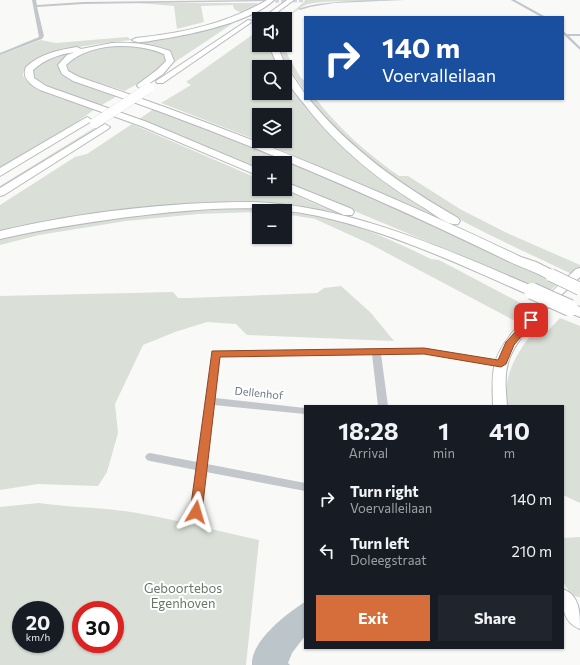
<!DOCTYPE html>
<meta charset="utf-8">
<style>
:root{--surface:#171b24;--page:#20242c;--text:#f1f3f6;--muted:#9ea1a6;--accent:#d56e3b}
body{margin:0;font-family:Commissioner,sans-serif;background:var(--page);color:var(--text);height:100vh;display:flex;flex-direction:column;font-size:15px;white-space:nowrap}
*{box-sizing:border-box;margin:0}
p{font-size:13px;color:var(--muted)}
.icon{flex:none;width:22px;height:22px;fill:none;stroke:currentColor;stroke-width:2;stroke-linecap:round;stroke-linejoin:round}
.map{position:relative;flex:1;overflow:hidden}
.sheet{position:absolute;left:304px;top:405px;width:260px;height:244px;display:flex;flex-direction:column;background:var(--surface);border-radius:0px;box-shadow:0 1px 3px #0004}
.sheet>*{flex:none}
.hud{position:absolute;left:304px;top:16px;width:260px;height:84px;border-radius:0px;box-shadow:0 1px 3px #0004;background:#1a4fa0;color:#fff;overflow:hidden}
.tools{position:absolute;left:252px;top:12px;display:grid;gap:8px}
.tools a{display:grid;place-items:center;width:40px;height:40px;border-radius:0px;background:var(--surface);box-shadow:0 1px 3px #0004;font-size:20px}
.speed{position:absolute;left:12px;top:601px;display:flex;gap:8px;font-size:20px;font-weight:700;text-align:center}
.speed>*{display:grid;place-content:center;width:52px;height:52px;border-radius:50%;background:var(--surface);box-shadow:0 1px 3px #0004;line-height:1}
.speed small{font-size:10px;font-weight:400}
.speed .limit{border:6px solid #d22;background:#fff;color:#111}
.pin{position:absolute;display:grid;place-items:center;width:34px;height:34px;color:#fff;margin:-17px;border-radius:8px;box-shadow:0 2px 6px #0006}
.me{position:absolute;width:44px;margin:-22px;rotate:7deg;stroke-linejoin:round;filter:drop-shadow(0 0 3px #0008)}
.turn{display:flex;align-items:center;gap:14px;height:84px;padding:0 12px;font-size:18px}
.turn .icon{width:52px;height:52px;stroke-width:2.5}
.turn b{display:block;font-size:28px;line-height:34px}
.eta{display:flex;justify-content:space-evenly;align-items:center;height:68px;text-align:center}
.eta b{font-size:24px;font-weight:700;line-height:28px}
.button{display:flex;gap:8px;margin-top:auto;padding:8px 12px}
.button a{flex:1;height:46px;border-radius:0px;background:var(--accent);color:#fff;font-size:16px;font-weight:700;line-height:46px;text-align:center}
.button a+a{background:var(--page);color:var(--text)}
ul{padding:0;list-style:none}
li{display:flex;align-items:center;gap:12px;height:52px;padding:0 12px}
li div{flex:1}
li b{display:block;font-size:15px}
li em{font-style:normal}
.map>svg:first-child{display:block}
</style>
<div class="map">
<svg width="580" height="665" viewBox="0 0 580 665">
<rect width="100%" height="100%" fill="#f9f9f7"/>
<g fill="#dadfd8" fill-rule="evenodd">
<path d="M306 0H378L380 1C361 1 325 0 308 4 302 6 293 12 290 18 287 24 286 32 285 38V19Z"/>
<path d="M137 3H257V6C247 12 245 16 234 9L233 5 201 6 204 22 177 29 174 6Z"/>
<path d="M238 20 172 64 171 54 161 49 109 45C152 39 196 34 238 20Z"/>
<path d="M259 30V45H271L280 67H259V93H285V75C328 145 385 183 453 224L259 141H285V115H259V141L161 103 191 85 186 82Z"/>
<path d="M127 37 132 40C112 42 21 50 23 76 35 94 74 102 95 109L56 137 0 170V55L41 40 56 43Z"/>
<polygon points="278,45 284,45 289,58 301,78 305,81 305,91 286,64"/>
<polygon points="95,46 78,52 60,69 119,95 100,106 42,85 34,80 32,70 48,58"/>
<path d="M118 46C134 46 154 46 166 57 167 71 136 84 125 91L74 75 68 70 67 65C77 49 102 48 118 46Z"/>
<path d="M311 99H316C341 131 367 153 399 176H408L460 209 507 233 580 265V278C504 241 422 208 358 151 341 135 326 118 311 99Z"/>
<path d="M155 108C292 161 427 219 558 284L548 292 285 182V163H259V170L138 120Z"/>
<polygon points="132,124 259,179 259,189 282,189 317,205 348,217 285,205 239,202 0,234 0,205 75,157 87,154"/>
<polygon points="99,125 101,126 0,189 0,186"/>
<path d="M225 208C268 208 313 211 355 226 381 235 406 247 431 259L439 260 532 309 519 323 370 244 315 219 285 214V211L198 214 126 221 39 235 0 245V239C73 220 149 212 225 208Z"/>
<polygon points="341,286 371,313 394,341 247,335 236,324 207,322 175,332 143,345 115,404 118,433 107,472 98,486 38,484 0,490 0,296 173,292 178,298 189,298 317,293 324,288"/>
<path d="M560 318 580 326V503L563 495V406H506C504 377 513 359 530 336L542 337Z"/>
<path d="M39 503C72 508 104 507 137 513 178 520 218 531 259 540L246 665H0V507ZM21 610H55V644H21ZM81 610H115V644H81Z"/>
<polygon points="580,537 580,597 572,596 563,582 563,538"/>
</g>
<path fill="#bcc5ca" d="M305 602V636L292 653 288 663 290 665H252C250 642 287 613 305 602Z"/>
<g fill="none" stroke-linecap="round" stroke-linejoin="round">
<polyline stroke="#d5d8da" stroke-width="4" stroke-dasharray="4 2" stroke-linecap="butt" points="263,1 306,0"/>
<g stroke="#b5babe" stroke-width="2">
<g id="secondary">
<path d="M580 268V277C559 298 515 335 508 363 504 377 506 392 507 406H493C493 392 491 377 495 363 503 332 553 292 576 269Z"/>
<path d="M563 589C580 596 580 612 580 629 561 621 563 606 563 589Z"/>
</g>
</g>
<g stroke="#b6b9bc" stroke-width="2">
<g id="highway">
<path d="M267 0H274C250 23 189 35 156 40 149 41 138 44 132 40L136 38C183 33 226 24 267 0Z"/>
<polygon points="287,0 294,0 268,19 261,19"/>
<polygon points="248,20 253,21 163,83 157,83 156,81"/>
<path d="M112 43C132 42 151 44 170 51L174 61 163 74 141 89 137 86 138 84 157 70 166 61 164 54C135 42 90 42 66 65L68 71 79 77C230 128 377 188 521 257L536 262 556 272 558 275 556 278H546C534 271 520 267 508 261 366 192 222 131 73 81L62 74 58 65 67 55 75 52C60 54 45 59 33 70L34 78 46 86 147 122 259 169V176L141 126 40 90C31 85 21 78 26 67 40 54 58 50 77 47L81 49Z"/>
<polygon points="269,45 277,45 286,67 285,68 285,67 278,67"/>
<path d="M285 69H288L305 94V99H309C352 151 401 185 458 218L460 221 458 224C448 226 435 215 426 209 379 181 338 148 305 105 296 94 285 82 285 69Z"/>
<polygon points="87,117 92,120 90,122 0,176 0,168"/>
<polygon points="105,124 110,127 108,129 4,195 0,196 0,188"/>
<polygon points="285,182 352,209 354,212 352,215 344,215 285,189"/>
<path d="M252 202C353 206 445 249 537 288L539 291 537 294 532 295 527 294C459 264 391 232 318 216 256 202 190 210 128 217 85 223 42 229 0 239V231C81 212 169 202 252 202Z"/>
<polygon points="570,303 580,307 580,317 565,311 563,308 565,305"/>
</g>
</g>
<g fill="#c3c6ca" fill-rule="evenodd">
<polygon points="32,0 36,0 37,5 83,2 263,0 265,1 83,4 37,7 44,36 42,39 0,55 0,53 39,37"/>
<path d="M404 0 334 3 310 7 300 10 298 9C321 0 377 0 404 0Z"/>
<polygon points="511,0 515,0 546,17 541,17"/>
<polygon points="563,31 567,34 580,34 580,36 569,36 580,47 580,50 563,34"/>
<polygon points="424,348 501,361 505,364 501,367 424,354 381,354 388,406 378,406 372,354 220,356 215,398 305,408 305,414 214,405 207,464 305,483 305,491 206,472 201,512 200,515 196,517 192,515 191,512 196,470 150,461 147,460 145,457 147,454 150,453 197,462 213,351"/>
</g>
<use href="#secondary" fill="#fff" fill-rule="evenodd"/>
<use href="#highway" fill="#fff" fill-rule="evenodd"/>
<g stroke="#b6b9bc" stroke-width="10" stroke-linecap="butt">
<polyline id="highway-bridge-far2" points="95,123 149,88"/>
</g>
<g stroke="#b6b9bc" stroke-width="14" stroke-linecap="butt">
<polyline id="highway-bridge-far1" points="551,275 580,289"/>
</g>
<g stroke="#b6b9bc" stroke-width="18" stroke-linecap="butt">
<polyline id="highway-bridge" points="532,291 570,308"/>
</g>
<use href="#highway-bridge-far2" stroke="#fff" stroke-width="10"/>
<use href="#highway-bridge-far1" stroke="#fff" stroke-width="12"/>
<use href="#highway-bridge" stroke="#fff" stroke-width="16"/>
</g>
<polygon fill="#d56e3b" stroke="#8a4826" points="531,317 535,320 514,345 506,364 501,367 424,354 220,357 202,512 200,516 196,517 192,516 190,512 212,351 424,348 498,360 506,342 528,318"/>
<g text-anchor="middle" stroke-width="4" stroke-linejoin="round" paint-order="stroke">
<g font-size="11" fill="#6a7785" stroke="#fff">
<text transform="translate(259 393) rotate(6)" y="4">Dellenhof</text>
</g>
<g font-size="13" fill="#667865" stroke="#fff">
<text x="183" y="593">Geboortebos<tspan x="183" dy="15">Egenhoven</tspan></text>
</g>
</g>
</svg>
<div class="tools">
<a><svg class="icon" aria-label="sound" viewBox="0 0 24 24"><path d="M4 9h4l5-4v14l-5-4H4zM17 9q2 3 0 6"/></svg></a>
<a><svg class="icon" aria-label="search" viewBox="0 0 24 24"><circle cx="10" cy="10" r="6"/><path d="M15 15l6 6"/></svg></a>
<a><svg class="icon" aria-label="layers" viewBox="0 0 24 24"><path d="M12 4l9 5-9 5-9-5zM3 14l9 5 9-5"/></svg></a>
<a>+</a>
<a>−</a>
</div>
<div class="speed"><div>20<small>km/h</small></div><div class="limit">30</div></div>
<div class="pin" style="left:531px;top:320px;background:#d93025"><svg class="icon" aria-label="arrive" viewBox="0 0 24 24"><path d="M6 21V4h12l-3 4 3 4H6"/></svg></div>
<svg class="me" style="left:196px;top:512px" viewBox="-20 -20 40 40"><path d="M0-17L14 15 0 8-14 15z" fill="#d56e3b" stroke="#fff" stroke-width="4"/></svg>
<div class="hud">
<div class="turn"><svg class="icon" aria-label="right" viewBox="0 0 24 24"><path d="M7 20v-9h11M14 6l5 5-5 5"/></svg><div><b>140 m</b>Voervalleilaan</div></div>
</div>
<section class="sheet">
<div class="eta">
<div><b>18:28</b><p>Arrival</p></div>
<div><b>1</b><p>min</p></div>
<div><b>410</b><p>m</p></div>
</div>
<ul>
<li><svg class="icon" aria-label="right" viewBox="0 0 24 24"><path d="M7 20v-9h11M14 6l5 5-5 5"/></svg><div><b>Turn right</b><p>Voervalleilaan</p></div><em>140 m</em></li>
<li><svg class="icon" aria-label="left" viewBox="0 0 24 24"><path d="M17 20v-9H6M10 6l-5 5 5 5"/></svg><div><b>Turn left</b><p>Doleegstraat</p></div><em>210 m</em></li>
</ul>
<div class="button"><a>Exit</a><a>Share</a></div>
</section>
</div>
